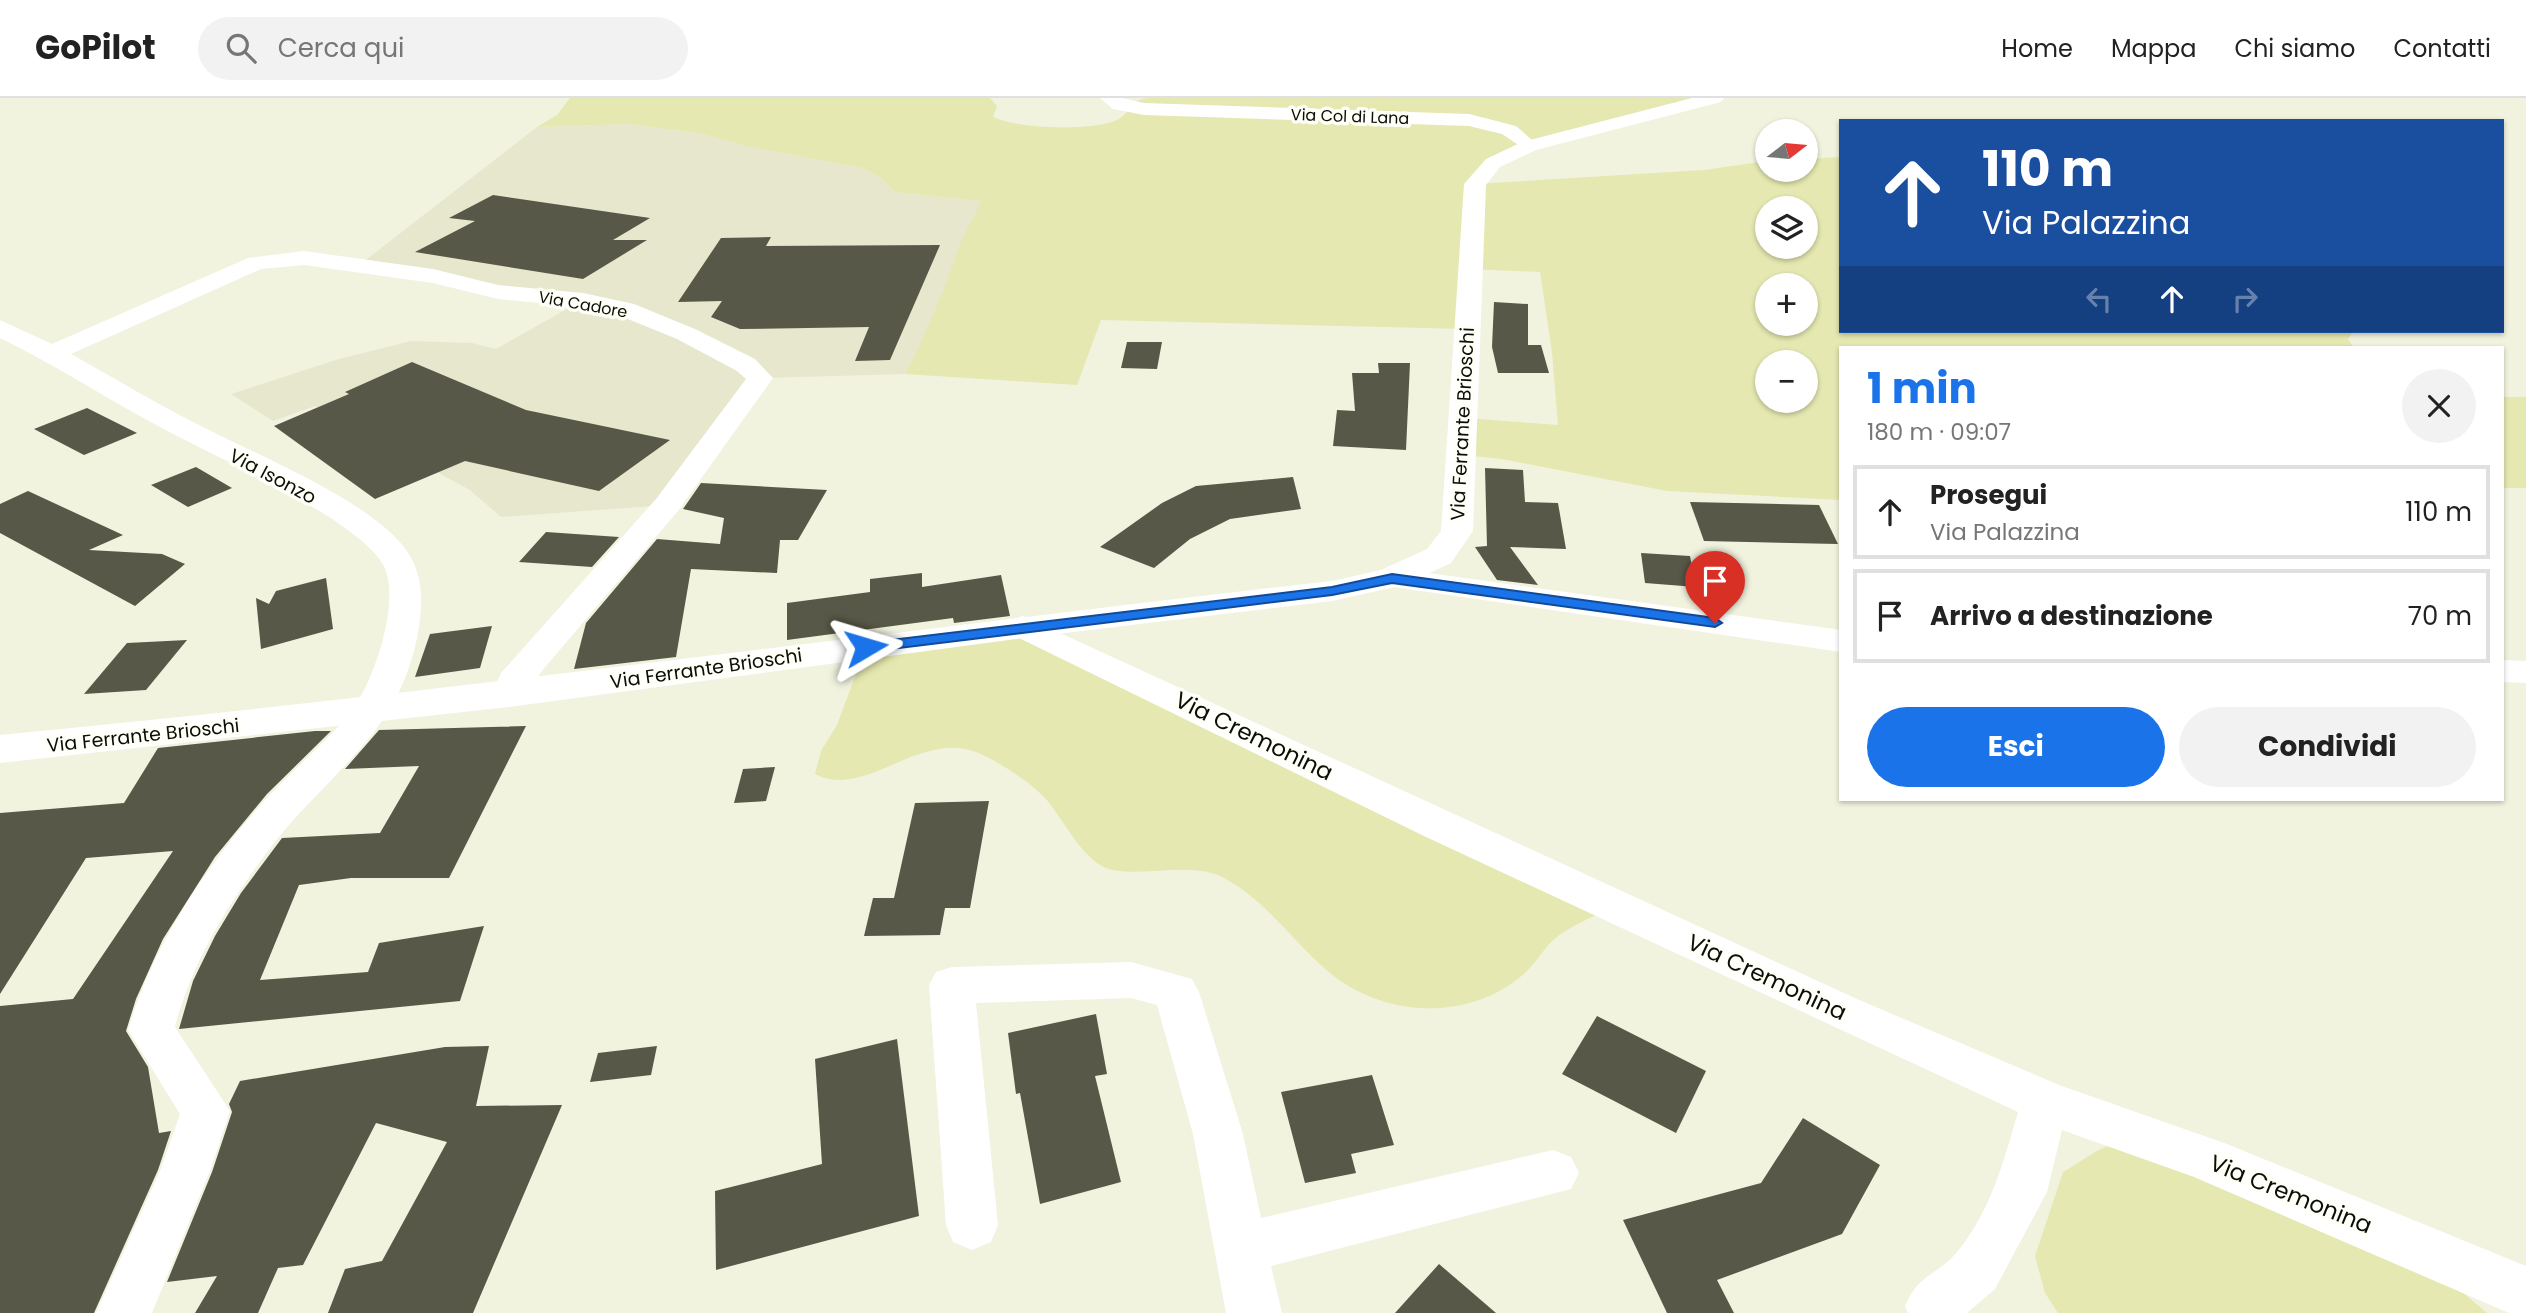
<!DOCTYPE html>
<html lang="it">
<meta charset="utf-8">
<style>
:root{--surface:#fff;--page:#f2f2f2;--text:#222;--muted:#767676;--line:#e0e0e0;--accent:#1a73e8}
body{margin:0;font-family:Poppins,sans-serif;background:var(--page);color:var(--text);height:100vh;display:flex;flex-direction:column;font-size:26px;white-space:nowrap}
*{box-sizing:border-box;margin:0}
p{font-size:23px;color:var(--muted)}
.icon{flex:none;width:38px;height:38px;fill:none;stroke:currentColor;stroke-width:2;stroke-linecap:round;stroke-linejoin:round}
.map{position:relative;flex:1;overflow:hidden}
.panel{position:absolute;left:1839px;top:248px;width:665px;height:455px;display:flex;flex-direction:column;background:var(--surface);border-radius:0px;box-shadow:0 2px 5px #0004}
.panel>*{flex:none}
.banner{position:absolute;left:1839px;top:21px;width:665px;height:214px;border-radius:0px;box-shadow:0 2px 5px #0004;background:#1a4fa0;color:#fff;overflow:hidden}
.needle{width:46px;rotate:74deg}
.buttons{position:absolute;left:1755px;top:21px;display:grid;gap:14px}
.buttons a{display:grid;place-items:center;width:63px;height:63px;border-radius:50%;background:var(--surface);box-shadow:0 2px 5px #0004;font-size:35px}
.pin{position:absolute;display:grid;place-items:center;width:60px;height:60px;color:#fff;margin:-72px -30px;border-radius:50% 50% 50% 0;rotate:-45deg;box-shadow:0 0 7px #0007}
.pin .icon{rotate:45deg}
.me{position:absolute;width:77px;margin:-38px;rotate:83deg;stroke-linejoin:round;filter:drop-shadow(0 0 5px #0008)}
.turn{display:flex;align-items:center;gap:24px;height:147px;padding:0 28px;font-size:32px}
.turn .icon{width:91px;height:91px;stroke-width:2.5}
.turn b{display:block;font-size:49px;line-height:60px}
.lanes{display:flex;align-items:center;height:66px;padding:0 28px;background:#0003;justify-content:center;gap:35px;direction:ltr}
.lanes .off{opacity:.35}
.round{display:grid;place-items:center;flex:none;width:74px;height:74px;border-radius:37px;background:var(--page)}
.overview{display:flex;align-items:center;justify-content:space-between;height:119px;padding:0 28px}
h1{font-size:42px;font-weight:700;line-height:52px;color:var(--accent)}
.button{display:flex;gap:14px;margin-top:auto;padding:14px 28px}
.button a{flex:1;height:80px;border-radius:42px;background:var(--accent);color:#fff;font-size:28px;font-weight:700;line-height:80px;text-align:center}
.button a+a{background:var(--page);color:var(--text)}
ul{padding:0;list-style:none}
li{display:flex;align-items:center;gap:21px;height:94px;margin:0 14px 10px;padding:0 14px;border:4px solid var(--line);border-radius:0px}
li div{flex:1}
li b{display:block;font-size:26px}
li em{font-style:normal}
header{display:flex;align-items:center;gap:42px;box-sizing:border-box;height:98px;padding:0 35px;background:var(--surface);border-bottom:2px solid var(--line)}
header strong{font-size:33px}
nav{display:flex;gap:38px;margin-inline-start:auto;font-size:24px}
.search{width:490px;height:63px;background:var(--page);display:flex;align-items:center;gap:18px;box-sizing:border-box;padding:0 24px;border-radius:38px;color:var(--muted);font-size:26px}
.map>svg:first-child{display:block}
</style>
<header>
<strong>GoPilot</strong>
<div class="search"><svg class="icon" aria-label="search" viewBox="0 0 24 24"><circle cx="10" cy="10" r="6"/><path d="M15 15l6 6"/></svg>Cerca qui</div>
<nav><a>Home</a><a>Mappa</a><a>Chi siamo</a><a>Contatti</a></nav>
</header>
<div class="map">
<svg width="2526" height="1215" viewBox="0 0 2526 1215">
<rect width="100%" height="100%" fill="#f1f3df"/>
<polygon fill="#e6e7cc" points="629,26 704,36 745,48 862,70 881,80 895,94 982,103 959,150 950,179 924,242 905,276 760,280 667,407 501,419 470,392 315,308 273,323 231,296 339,261 411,243 472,245 496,251 581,203 358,168 537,29"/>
<g fill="#e5e8b0" fill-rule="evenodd">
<path d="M570 0H990L997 8 993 19C1018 31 1094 34 1119 21 1134 12 1127 2 1149 0H1714L1528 48 1476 86 1704 72 1767 63 1768 72H1806V61L1841 59V233H2372L2352 235 2348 241 2354 250H1841V402L1667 393 1502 361 1463 357 1464 320 1558 327 1552 254 1540 174 1468 171 1466 231 1101 222 1077 287 905 276C927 236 943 195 958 152 964 135 975 119 981 103L895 94 881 80 862 70 745 48 704 36 629 26 537 29 557 17ZM1768 110H1806V149H1768ZM1768 187H1806V226H1768ZM1768 264H1806V303H1768Z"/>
<rect x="2503" y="299" width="23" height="91"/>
<path d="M1023 529 1614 808C1596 818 1574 826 1558 838 1545 848 1537 863 1526 874 1474 922 1391 921 1335 879 1296 849 1266 800 1220 778 1184 762 1127 784 1100 767 1079 754 1062 720 1046 701 1030 684 1002 666 981 656 921 628 867 703 815 676L821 653 837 627 866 549Z"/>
<path d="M2120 1044 2461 1193 2487 1215H2058L2045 1195 2035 1158 2063 1074C2083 1063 2098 1049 2120 1044Z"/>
</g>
<g fill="#575847">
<polygon points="493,97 650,120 613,142 647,142 583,181 415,154 475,123 449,120"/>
<polygon points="771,139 766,148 940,147 890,262 855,263 869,229 740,231 711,219 722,203 678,204 721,140"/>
<polygon points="1494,204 1528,206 1528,247 1541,247 1549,275 1498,275 1492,249"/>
<polygon points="1127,244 1162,244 1157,271 1121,270"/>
<polygon points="412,264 526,312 670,342 599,393 465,363 375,401 274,328 349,296 345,294"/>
<polygon points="1378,265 1410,265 1406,352 1333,348 1337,312 1355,313 1352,275 1379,275"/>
<polygon points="87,310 137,335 84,357 34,331"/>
<polygon points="196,369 232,390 188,409 151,387"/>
<polygon points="1485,370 1523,372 1525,404 1558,405 1566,451 1510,449 1538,487 1497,482 1475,449 1487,448"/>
<polygon points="1293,379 1301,411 1230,421 1190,441 1154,470 1100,449 1162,405 1196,388"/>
<polygon points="701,385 827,392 798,442 780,442 777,475 691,471 676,559 574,571 586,525 657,441 720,446 724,420 683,411"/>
<polygon points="28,393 123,437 89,452 162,456 185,466 135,508 0,435 0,406"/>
<polygon points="1690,404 1819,407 1838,446 1704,443"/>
<polygon points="546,434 619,439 592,469 519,464"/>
<polygon points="1641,455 1690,458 1696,489 1645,485"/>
<polygon points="922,475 922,489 1001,477 1010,518 954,525 953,520 787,542 787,505 870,494 870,481"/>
<polygon points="326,480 333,531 261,551 256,500 269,506 276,493"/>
<polygon points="492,528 480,570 415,579 430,536"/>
<polygon points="187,542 146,592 84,596 127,545"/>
<polygon points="526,628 449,780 351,780 299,787 260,882 368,874 379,845 484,828 460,903 179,931 193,883 215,838 241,795 282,740 380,735 419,668 345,671 379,632"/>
<polygon points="315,633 331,633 267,696 215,759 163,841 136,901 126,933 148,969 159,1035 171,1033 158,1072 94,1215 0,1215 0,908 73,901 173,753 86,760 0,896 0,715 124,705 158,650"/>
<polygon points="775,669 766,703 734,705 743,671"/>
<polygon points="989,703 970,810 945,810 940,837 864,838 873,800 894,800 915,705"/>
<polygon points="1096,916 1107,976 1095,978 1121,1084 1040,1106 1020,995 1016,996 1008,935"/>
<polygon points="1597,918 1706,973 1676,1035 1562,976"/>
<polygon points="897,941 919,1118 716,1172 715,1093 822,1066 815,961"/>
<polygon points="489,948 476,1008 562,1007 473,1215 328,1215 345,1171 382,1163 447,1044 376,1025 303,1167 278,1170 258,1215 195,1215 217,1178 167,1184 212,1074 232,1014 229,1006 240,983 445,949"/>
<polygon points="657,948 651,977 590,984 598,955"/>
<polygon points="1372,977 1394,1047 1351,1056 1356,1075 1305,1085 1281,994"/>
<polygon points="1803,1020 1880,1067 1842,1136 1717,1182 1734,1215 1667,1215 1623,1122 1761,1085"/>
<polygon points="1439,1166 1496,1215 1395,1215"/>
</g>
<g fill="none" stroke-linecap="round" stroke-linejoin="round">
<g fill="#fff" fill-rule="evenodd">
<polygon points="1100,0 1122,0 1144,5 1469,16 1516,28 1539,48 1529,54 1502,36 1469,28 1144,17 1113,11"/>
<path d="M304 153 433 171 498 187 583 195 634 206 695 231 755 261 773 280 678 413 541 574 522 605 509 609 496 605 491 597 501 575 656 401 746 281 737 273 677 241 618 217 583 209 498 201 433 185 304 167 261 171 71 256C116 281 160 308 205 330 260 358 356 398 397 441 422 467 424 495 419 529 402 637 328 673 268 753 228 806 192 864 175 929L230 1013 210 1073 152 1215H96L160 1073 180 1016 128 932C152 850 202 774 258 710 286 678 319 651 347 619 372 591 404 499 382 465 354 419 213 358 162 330 107 301 56 267 0 240V222L52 246 248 160Z"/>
<polygon points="1392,470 1841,532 1841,554 1380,487 1376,480 1380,473"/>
<path d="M1023 518 1857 901 2059 987 2227 1046 2526 1168V1215H2509L2194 1079 2062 1032 2047 1094 1995 1191 1967 1215H1908L1905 1208C1920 1174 1937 1178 1957 1154 1990 1115 2004 1063 2018 1014L1426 739 1011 536 1006 529 1011 522Z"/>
<polygon points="2502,562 2526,563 2526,585 2502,584"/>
<polygon points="1131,864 1192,881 1199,894 1243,1036 1261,1120 1553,1052 1571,1059 1579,1075 1571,1091 1271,1168 1282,1215 1226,1215 1193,1036 1157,907 1131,900 976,905 998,1127 991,1144 972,1152 953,1144 946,1127 929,887 936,874 952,869"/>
</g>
<path fill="#fff" fill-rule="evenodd" d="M1692 0H1724L1721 4 1536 52 1500 69 1486 87 1473 433 1451 465 1404 487 1332 503 1023 540 509 609 0 665V637C445 595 888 533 1332 483L1381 472 1427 451 1441 433 1464 86 1486 61 1522 44Z"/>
</g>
<polygon fill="#1a73e8" stroke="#114b97" stroke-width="2" points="1392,476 1715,520 1722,525 1715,529 1392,485 1332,497 866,554 858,549 866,545 1332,489"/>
<g text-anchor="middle" stroke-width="7" stroke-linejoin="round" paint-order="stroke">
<g font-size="16" fill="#0c0d06" stroke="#fefff7">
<text transform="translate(1350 18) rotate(2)" y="6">Via Col di Lana</text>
<text transform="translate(583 206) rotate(10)" y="6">Via Cadore</text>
</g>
<g font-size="19" fill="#0c0d06" stroke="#fefff7">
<text transform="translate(1462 326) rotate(-87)" y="7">Via Ferrante Brioschi</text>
<text transform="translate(273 378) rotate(28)" y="7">Via Isonzo</text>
<text transform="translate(706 570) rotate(-8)" y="7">Via Ferrante Brioschi</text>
<text transform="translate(143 637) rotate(-6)" y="7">Via Ferrante Brioschi</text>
</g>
<g font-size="23" fill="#0c0d06" stroke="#fefff7">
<text transform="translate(1254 638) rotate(26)" y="8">Via Cremonina</text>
<text transform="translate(1767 879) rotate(25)" y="8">Via Cremonina</text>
<text transform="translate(2291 1096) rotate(22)" y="8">Via Cremonina</text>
</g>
</g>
</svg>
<div class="buttons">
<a><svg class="needle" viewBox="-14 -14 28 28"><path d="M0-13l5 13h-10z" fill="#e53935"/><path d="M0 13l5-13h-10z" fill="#767676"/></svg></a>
<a><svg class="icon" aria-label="layers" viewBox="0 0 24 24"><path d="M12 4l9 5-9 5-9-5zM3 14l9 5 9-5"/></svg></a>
<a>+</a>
<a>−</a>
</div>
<div class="pin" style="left:1715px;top:525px;background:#d93025"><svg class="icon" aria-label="arrive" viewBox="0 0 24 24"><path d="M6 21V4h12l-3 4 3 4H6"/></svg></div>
<svg class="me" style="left:866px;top:549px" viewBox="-20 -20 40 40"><path d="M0-17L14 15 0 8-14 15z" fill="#1a73e8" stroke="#fff" stroke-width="4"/></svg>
<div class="banner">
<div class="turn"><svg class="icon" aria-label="ahead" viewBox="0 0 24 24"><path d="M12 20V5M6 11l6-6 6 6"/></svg><div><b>110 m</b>Via Palazzina</div></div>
<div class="lanes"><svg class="icon off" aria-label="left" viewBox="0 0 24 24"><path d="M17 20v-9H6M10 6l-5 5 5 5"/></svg><svg class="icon" aria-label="ahead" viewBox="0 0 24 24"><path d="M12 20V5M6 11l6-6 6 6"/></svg><svg class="icon off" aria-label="right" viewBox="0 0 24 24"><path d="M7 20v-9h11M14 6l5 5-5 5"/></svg></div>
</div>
<section class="panel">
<div class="overview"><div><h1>1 min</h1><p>180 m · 09:07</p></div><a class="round"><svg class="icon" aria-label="close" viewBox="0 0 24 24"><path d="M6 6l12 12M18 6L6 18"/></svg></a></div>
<ul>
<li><svg class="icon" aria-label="ahead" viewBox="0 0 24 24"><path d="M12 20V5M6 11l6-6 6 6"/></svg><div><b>Prosegui</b><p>Via Palazzina</p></div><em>110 m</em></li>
<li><svg class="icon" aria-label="arrive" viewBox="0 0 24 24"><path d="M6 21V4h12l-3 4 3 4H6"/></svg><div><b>Arrivo a destinazione</b></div><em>70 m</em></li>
</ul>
<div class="button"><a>Esci</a><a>Condividi</a></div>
</section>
</div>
